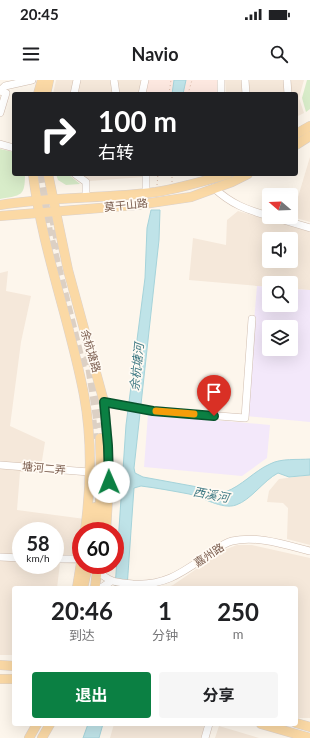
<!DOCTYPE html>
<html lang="zh">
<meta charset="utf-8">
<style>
:root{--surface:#fff;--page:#f6f6f6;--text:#202124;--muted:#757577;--accent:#0b8043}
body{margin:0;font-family:Lato,"Noto Sans SC",sans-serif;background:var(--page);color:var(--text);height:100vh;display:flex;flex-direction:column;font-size:15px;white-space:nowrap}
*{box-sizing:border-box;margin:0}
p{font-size:13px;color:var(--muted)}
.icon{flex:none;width:22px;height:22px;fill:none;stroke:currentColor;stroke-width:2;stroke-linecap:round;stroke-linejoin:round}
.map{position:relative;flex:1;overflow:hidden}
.sheet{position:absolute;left:12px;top:506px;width:286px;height:140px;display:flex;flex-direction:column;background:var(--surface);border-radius:4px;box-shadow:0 4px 16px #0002}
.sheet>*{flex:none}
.banner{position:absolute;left:12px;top:12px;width:286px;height:84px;border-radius:4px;box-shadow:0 4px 16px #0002;background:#202124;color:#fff;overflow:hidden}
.needle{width:26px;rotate:289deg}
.tools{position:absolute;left:262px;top:108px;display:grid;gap:8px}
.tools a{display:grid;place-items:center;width:36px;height:36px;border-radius:4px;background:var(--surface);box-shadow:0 4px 16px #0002;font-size:20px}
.speed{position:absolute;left:12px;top:442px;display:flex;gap:8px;font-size:20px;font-weight:700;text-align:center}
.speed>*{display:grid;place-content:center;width:52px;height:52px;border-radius:50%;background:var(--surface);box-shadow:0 4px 16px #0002;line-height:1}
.speed small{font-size:10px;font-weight:400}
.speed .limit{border:6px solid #d22;background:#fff;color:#111}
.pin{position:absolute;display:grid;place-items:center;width:34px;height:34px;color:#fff;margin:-41px -17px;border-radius:50% 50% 50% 0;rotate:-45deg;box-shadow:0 0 4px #0007}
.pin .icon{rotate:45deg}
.me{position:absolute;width:44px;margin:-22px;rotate:359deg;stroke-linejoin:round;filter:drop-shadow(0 0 3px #0008)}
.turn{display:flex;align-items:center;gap:14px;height:84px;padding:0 20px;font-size:18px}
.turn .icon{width:52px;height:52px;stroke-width:2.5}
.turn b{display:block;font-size:28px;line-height:34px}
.eta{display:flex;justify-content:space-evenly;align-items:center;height:68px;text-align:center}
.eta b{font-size:24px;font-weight:700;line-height:28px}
.cta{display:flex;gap:8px;margin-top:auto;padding:8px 20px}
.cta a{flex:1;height:46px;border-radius:4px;background:var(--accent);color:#fff;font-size:16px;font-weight:700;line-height:46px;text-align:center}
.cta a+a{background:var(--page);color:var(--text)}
.status{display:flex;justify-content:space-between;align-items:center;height:28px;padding:0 20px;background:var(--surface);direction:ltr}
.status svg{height:11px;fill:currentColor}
header{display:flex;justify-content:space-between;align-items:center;height:52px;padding:0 20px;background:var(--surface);font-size:18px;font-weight:700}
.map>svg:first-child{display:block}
</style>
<div class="status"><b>20:45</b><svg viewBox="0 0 49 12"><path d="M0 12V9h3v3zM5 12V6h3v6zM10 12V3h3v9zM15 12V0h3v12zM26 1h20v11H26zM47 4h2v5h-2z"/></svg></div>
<header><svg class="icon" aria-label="menu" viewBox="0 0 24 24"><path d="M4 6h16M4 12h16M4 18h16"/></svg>Navio<svg class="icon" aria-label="search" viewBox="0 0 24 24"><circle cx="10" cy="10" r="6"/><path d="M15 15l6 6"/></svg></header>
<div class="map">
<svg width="310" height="658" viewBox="0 0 310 658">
<rect width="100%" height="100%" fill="#fdf6ec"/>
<g fill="#f5e8da" fill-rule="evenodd">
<polygon points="56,0 141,0 139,14 53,14"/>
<polygon points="225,0 304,0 299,18 304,33 296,37 296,14 226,14"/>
<polygon points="310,77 310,142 292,137"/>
<polygon points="82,94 143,94 143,97 90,101"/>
<path d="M238 131 310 152V210L291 209V203H269V207L189 200 193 158 226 165 227 140ZM269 159H291V181H269Z"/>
<path d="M8 191 6 211 31 216 21 262 10 346 45 362 40 393 20 392 17 430 85 439 81 451 77 484 60 483 57 508H14V575H0V193ZM21 451H55V485H21Z"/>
<polygon points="310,395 310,465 287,459 288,428 283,423 267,422 269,411 279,399"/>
<polygon points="237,465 252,465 310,478 310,638 296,638 296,508 166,508 173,505 224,470"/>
<polygon points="114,644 206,644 202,658 110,658"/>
<polygon points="219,646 259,658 215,658"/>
</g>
<polygon fill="#fde8e0" points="146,0 217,0 217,14 144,14"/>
<g fill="#f3e8fa" fill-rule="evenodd">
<path d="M257 206 269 207V225H291V209L310 210V342L246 336ZM269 247H291V269H269Z"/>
<polygon points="148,334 270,345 267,378 242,396 144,387"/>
</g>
<g fill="#d8ecc9">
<polygon points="307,0 310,0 310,29 306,32 302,18"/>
<path d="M0 69 14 72V94H25C25 117 21 115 0 119Z"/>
<polygon points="56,94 68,94 80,104 66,105 58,100"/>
</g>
<g fill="#bfe3e8" stroke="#a5d3da">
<polygon points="174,0 186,0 183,14 172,14"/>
<path d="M151 130H160L159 160 134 388 135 393 143 397 225 412C242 406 254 391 270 384 281 378 298 380 310 379V395L289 397 278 393C263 401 251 420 236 425 222 430 203 417 189 414 173 411 157 408 141 406L134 408 127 508H115L126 345 145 198 147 148Z"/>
<polygon points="88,644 103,644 99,658 83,658"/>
</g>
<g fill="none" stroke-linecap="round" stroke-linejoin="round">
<g stroke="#dcd0c4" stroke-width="9" stroke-dasharray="9 4.5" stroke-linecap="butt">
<polyline points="41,94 48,149 83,290"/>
<polyline points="53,136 60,169"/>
<polyline points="88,276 99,348"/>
<polyline points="92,340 94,359"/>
</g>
<g stroke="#d1beb0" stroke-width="8">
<g id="minor">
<polyline points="114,0 116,14"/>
<polyline points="221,0 221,14"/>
<polyline points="245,0 246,14"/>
<polyline points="287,0 288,14"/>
<polyline points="74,14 77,0"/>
<polyline points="142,14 145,0"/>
<polyline points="0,33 6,13 0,11 5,6 32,0"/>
<polyline points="0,64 14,68"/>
<polyline points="75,94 86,102 86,117"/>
<path d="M214 108C231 124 247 130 269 136"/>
<polyline points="146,113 146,94"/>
<polyline points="273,137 310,148"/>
<polyline points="104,322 153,331 245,338 252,239"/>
<polyline points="0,385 89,392"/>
<polyline points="0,477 21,478"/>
<polyline points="55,479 81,479"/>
<path d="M97 491C112 503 114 502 133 504 167 506 184 491 211 473 217 469 224 463 232 461 257 455 286 465 310 471"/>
<polyline points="101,508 110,502"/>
<polyline points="205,658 209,644"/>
</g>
</g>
<g stroke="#dad1cd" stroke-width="10">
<g id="major">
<polyline points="38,14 42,0"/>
<polyline points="46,14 49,0"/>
<polyline points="296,54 310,46"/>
<polyline points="296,65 310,56"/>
<path d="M33 94C42 169 70 241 84 315 92 358 91 407 85 451"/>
<polyline points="48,94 68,190 104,322 108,366 109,401 106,451"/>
<path d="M0 125C52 116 104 119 156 112 181 108 204 101 228 94"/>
<polyline points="0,136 137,125 191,117 232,102 248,94"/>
<polyline points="92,451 95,427"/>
<polyline points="99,451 101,395 100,358"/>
<polyline points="77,508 81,483"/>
<polyline points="83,508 88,485"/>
<polyline points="95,508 97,491 102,485"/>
<polyline points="0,585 14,586"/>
<polyline points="0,599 14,599"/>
<polyline points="296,643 310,647"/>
<polyline points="261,644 310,658"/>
<polyline points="29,658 37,644"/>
<polyline points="42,658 50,644"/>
</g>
</g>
<g stroke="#d9b8a5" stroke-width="1" stroke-dasharray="1 3" stroke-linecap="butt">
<polyline points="169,14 171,0"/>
<polyline points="188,14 192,0"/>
<polyline points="172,102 172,94"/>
<polyline points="157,105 158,94"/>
</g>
<use href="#minor" stroke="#fff" stroke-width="7"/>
<use href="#major" stroke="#fbd9a5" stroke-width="9"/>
</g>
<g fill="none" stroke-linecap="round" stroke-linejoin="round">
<g stroke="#07532c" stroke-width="10">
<polyline id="route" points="109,402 108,366 104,322 153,331 214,336"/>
</g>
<use href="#route" stroke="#0b8043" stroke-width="7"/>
<polyline stroke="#f59e0b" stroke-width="7" points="156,331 194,334"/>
</g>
<g text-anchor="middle" stroke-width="3.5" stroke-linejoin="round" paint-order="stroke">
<g font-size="11" fill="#7a5c4d" stroke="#fffaf3">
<text transform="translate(126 125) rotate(-6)" y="4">莫干山路</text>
<text transform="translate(91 271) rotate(74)" y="4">余杭塘路</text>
<text transform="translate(44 388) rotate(5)" y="4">塘河二弄</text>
<text transform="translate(209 475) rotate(-33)" y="4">嘉州路</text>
</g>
<g font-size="12" font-style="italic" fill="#437c86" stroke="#fffaf3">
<text transform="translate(137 287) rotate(-84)" y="4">余杭塘河</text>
<text transform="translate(211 415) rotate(11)" y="4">西溪河</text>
</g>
</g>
</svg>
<div class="tools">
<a><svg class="needle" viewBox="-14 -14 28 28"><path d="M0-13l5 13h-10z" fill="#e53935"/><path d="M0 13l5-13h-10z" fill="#757577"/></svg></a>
<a><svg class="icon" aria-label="sound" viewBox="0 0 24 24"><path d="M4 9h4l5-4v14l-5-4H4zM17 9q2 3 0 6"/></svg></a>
<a><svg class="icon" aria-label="search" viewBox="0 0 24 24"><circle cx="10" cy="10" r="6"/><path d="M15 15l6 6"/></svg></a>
<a><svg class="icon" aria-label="layers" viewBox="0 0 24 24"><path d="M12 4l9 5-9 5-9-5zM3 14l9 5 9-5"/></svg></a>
</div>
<div class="speed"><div>58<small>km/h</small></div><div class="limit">60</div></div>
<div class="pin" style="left:214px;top:336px;background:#d93025"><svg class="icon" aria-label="arrive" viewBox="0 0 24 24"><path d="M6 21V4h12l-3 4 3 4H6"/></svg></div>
<svg class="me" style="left:109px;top:402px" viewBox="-20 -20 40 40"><circle r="19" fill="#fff"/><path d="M0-13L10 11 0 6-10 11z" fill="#0b8043"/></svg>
<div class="banner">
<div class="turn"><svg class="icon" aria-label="right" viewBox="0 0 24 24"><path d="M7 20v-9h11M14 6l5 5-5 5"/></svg><div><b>100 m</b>右转</div></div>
</div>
<section class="sheet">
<div class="eta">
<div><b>20:46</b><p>到达</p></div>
<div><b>1</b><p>分钟</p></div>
<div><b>250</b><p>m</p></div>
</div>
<div class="cta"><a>退出</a><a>分享</a></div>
</section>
</div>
